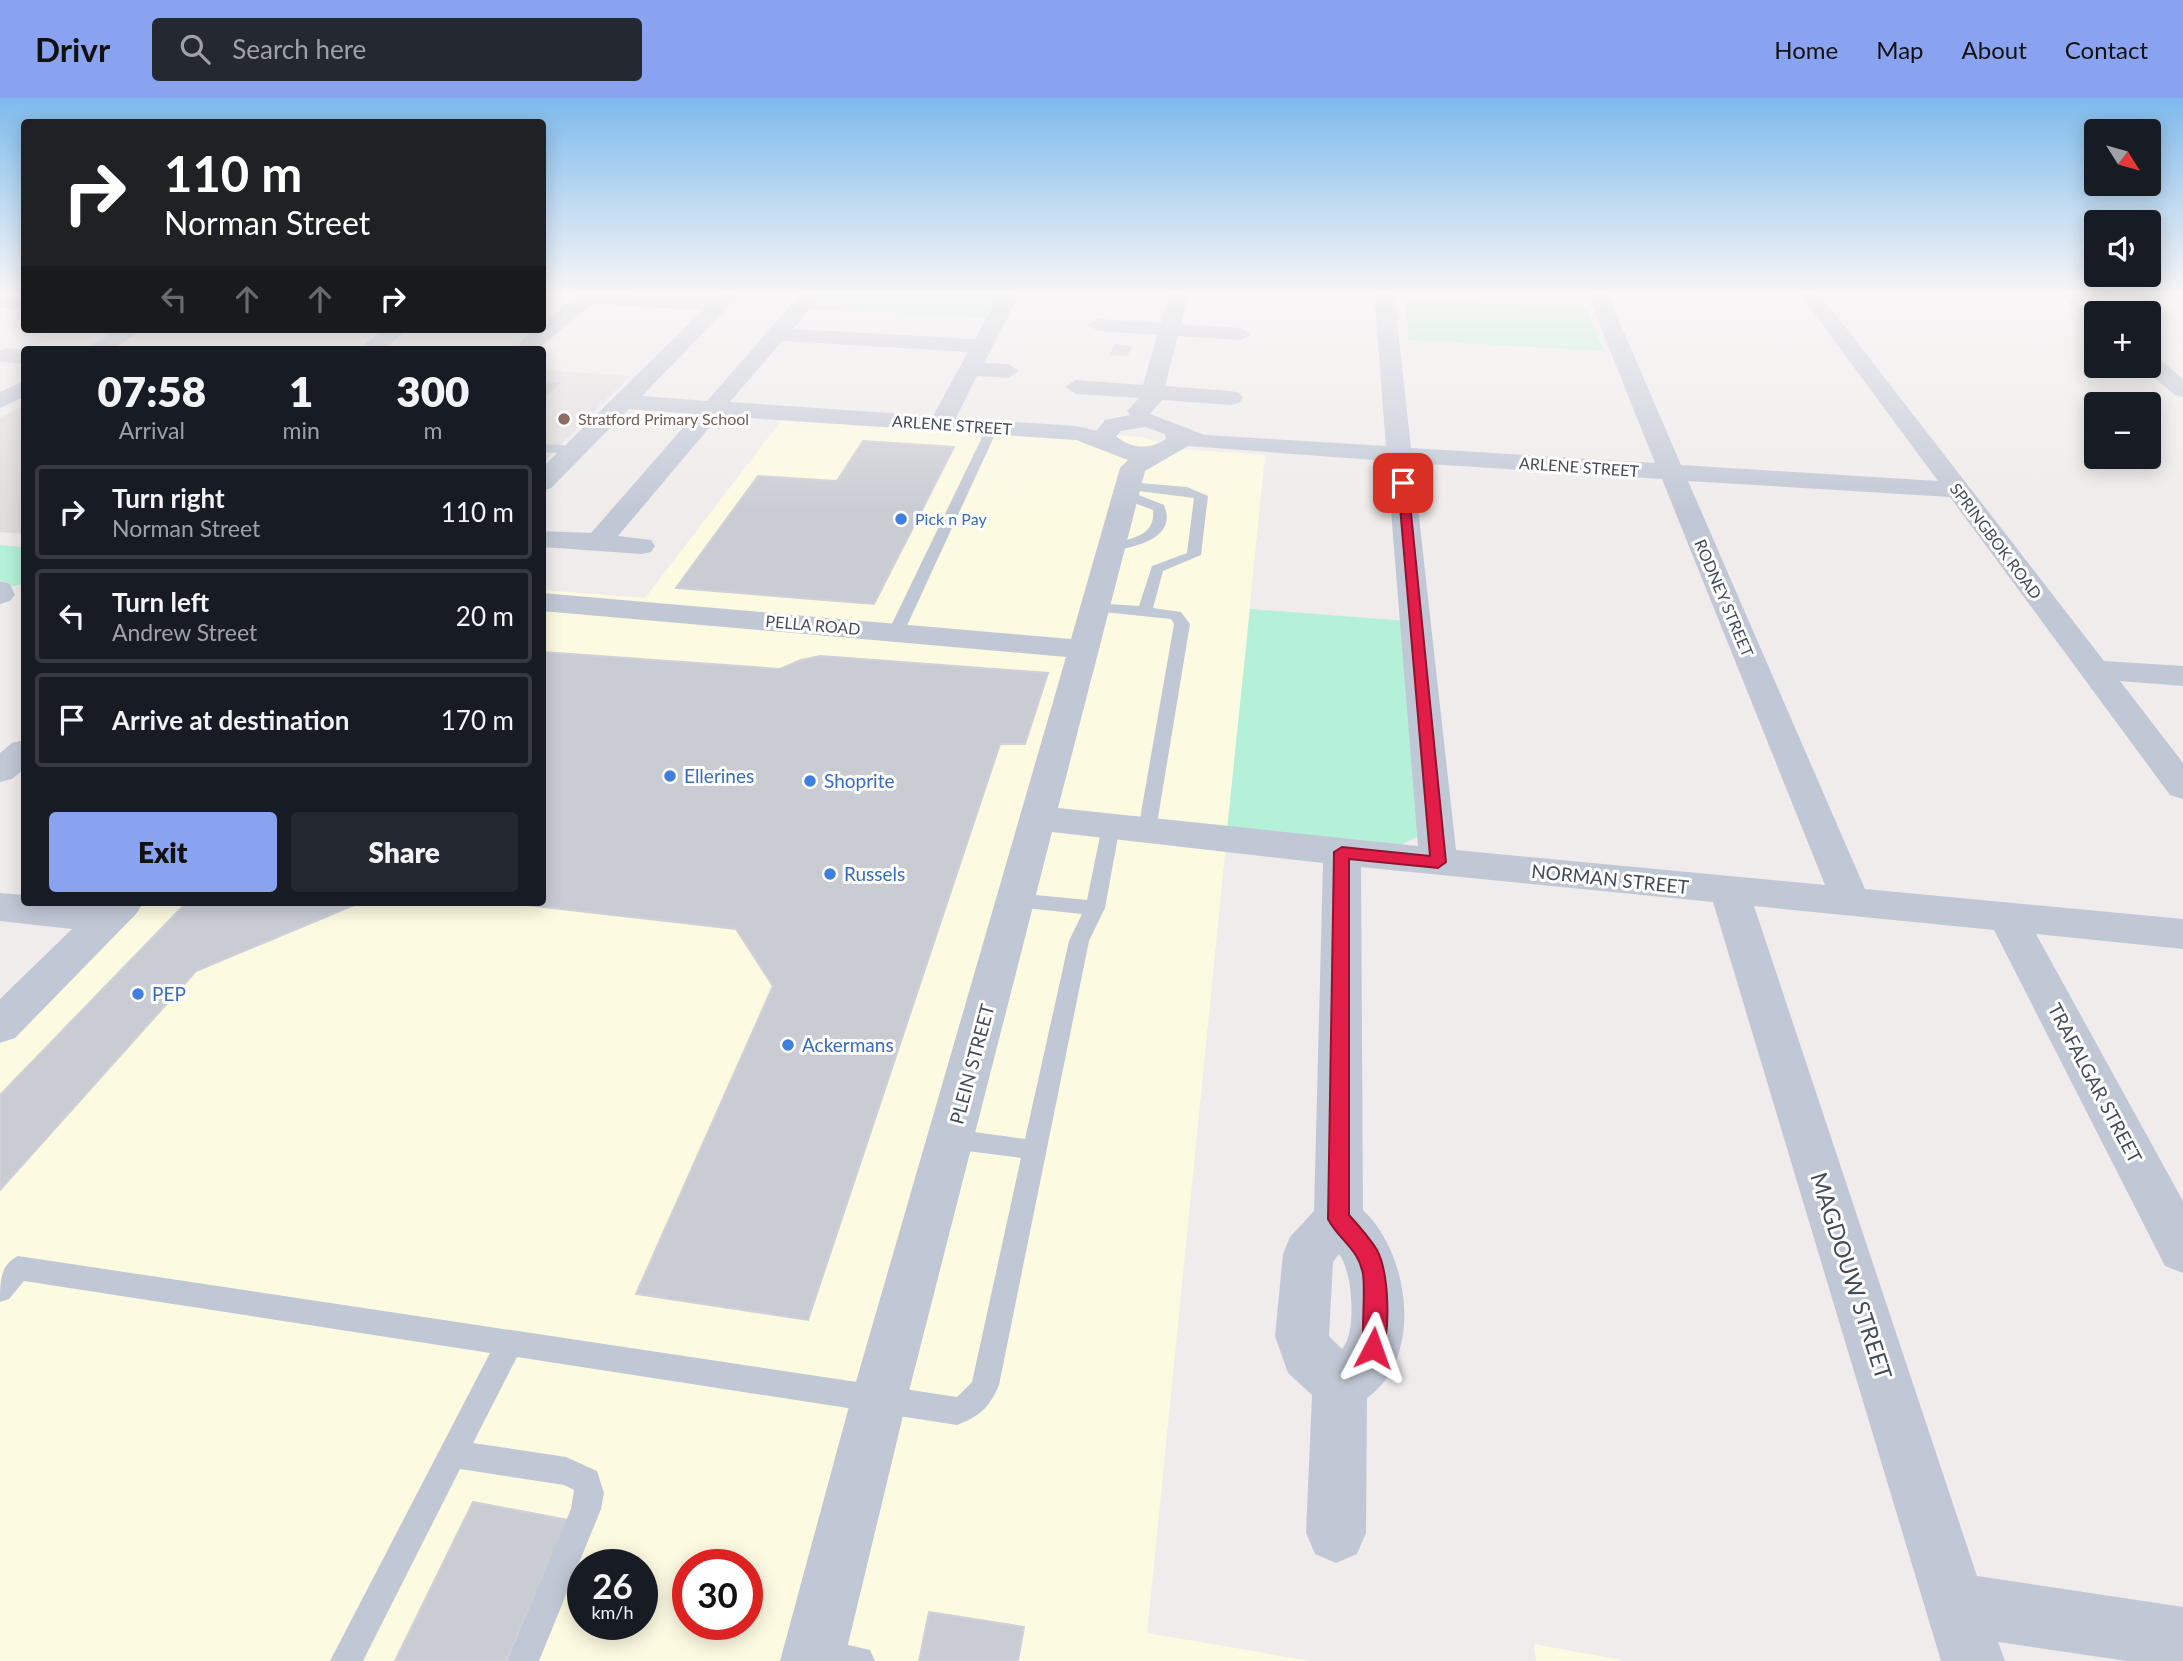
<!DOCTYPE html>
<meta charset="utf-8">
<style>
:root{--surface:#171b24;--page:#242831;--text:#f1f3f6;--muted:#9ea1a6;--line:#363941;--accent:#8aa3f0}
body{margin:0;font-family:Lato,sans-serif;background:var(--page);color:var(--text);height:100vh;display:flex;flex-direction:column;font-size:26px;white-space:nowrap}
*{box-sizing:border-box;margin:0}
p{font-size:23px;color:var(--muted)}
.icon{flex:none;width:38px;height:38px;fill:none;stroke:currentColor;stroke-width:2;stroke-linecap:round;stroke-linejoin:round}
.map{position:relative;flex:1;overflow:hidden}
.drawer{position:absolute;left:21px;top:248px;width:525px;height:560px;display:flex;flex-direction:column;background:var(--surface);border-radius:7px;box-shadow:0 4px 18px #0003}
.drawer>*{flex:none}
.hud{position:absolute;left:21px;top:21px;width:525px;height:214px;border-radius:7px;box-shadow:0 4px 18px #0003;background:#202124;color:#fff;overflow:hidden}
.needle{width:46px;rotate:127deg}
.buttons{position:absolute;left:2084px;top:21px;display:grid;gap:14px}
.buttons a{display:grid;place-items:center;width:77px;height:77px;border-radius:7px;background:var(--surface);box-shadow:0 4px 18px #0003;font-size:35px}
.speed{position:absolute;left:567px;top:1451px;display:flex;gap:14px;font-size:35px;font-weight:700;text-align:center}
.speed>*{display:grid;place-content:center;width:91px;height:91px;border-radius:50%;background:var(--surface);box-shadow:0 4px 18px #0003;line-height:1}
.speed small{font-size:18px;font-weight:400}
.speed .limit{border:10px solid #d22;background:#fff;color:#111}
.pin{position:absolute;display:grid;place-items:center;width:60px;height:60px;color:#fff;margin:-30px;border-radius:14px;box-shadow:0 4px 10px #0006}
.me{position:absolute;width:77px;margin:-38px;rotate:4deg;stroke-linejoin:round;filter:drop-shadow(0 0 5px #0008)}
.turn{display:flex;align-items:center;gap:24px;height:147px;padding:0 28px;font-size:32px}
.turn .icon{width:91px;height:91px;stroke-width:2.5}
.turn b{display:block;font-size:49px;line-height:60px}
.lanes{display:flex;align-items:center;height:66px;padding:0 28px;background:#0003;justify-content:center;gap:35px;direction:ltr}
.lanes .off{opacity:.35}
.eta{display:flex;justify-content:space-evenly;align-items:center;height:119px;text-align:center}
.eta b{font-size:42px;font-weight:800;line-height:49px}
.action{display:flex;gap:14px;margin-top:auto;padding:14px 28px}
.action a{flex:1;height:80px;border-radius:7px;background:var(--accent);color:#111;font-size:28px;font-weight:800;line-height:80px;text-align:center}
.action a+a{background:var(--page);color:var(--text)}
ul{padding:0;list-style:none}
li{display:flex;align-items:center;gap:21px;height:94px;margin:0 14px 10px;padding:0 14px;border:4px solid var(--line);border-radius:7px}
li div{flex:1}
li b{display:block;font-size:26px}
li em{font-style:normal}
header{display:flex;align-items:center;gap:42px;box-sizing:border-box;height:98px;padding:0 35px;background:var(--accent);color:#111}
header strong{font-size:33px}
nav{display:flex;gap:38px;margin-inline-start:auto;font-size:24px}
.search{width:490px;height:63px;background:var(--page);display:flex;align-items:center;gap:18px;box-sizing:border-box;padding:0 24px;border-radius:7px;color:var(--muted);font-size:26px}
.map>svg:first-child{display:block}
</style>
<header>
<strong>Drivr</strong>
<div class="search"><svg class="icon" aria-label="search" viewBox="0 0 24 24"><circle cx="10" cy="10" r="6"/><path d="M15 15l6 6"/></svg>Search here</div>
<nav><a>Home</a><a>Map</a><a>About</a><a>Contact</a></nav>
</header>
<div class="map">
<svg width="2183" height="1563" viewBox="0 0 2183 1563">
<rect width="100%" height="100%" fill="#efeceb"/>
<g fill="#fdfae2" fill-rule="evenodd">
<path d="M787 315 1142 339 1181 351 1265 357 1147 1535 1311 1563H0V929L124 805H542L543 492 645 500ZM583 1466H642V1526H583ZM688 1466H747V1526H688Z"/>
<polygon points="1534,1546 1626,1563 1536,1563"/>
</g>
<g fill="#e0dddd">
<polygon points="543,272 630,278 543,364"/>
<polygon points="24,307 24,436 0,434 0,320"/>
</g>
<g fill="#b5f1d8">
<polygon points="820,195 1002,195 988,220 807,211"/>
<polygon points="1405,201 1587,210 1604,253 1409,242"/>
<polygon points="0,447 24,449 24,486 12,488 0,482"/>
<polygon points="1250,511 1407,523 1421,737 1400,747 1227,732"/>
</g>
<g fill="#caccd4" stroke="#cfd0d8" stroke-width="2">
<polygon points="1115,247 1131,249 1127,257 1111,256"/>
<polygon points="5,251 24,252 24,265 0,263 0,254"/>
<polygon points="542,284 559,285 542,300"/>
<polygon points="863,343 954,349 874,506 676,490 758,378 837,383"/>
<polygon points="542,554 780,571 801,562 821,558 1048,575 1025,646 1000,646 808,1222 636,1196 773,888 736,831 508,805 542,805"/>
<polygon points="186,805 359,805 196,873 0,1092 0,997"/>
<polygon points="473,1404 568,1422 506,1563 395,1563"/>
<polygon points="929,1514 1024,1529 1018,1563 919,1563"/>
</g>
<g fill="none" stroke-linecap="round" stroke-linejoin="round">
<g fill="#c1c8d5" fill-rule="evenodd">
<polygon points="988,327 998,330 904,534 901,537 891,537 888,534"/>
<polygon points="542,346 575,348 581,352 575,356 542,354"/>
<polygon points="1128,384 1187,389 1208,398 1201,457 1163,473 1153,510 1181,514 1190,526 1156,732 1147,738 1138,732 1174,526 1171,521 1094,513 1087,509 1094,505 1139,508 1152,468 1187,455 1194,400 1123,391 1123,385"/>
<path d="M1121 394H1131L1164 407C1178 440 1136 449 1112 453L1107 452V446C1127 441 1156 440 1153 412L1121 400Z"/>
<path d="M1111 722 1120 728 1105 810 1089 843 999 1287C989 1310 980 1318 957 1327L517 1259 473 1345 566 1359 597 1373 604 1395 601 1411 539 1563H507L571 1411 574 1392 564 1387 460 1371 363 1563H330L490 1255 24 1183 9 1201 0 1204C0 1184 0 1167 18 1158L957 1299 972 1284 1021 1060 952 1051 944 1048 940 1041 944 1034 952 1031 1025 1041 1069 843 1082 816 1016 809 1006 802 1016 795 1087 802 1102 728Z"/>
<polygon points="818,1540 870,1552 875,1563 805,1563 802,1556 807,1545"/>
</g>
<g fill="#c1c8d5" fill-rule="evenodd">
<path d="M581 195 715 201 720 195H742L642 298 707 303 801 195H822L793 231 975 241 1000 195H1020L984 265 1008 266 1019 273 1008 280 977 278 956 320 1077 328 1096 333 1105 322 1130 317 1127 313 1139 300 1076 296 1065 289 1076 282 1143 287 1157 237 1098 233 1088 227 1098 221 1161 225 1169 195H1189L1181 226 1241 230 1251 236 1241 242 1178 238 1165 288 1231 293 1239 295 1243 300 1239 305 1231 307 1162 302 1150 316 1205 337 1386 348 1374 195H1394L1411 350 1655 365 1587 195H1607L1681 367 1938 383 1799 195H1819L2104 563 2183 568V588L2120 583 2183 665V701L2170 697 1950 399 1688 383 1865 791 2183 821V851L2036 836 2183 1103V1175L2165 1168 1994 832 1754 808 1977 1478 2183 1509V1563H2127L1998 1544 2005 1563H1941L1713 804 1361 769 1363 1112C1409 1155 1425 1258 1367 1300L1366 1435 1357 1456 1336 1465 1315 1456 1306 1435 1312 1297 1288 1275 1275 1238 1283 1156 1290 1139 1314 1113 1323 765 1052 734 907 1301 844 1563H780L851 1301 1066 559 542 513V495L1071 541 1120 370 1128 362 1076 342 719 318 618 438 651 442 655 448 651 454 641 456 542 449V433L591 435 695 316 629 311 551 390 542 393V370L703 212 592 206 538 251H522L519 246C525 238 533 231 542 231V226ZM782 243 968 254 933 318 730 304ZM1145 329 1165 336 1166 341C1150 352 1131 351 1116 338L1121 333ZM1188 348 1387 363 1418 748 1058 710 1145 373ZM1413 365 1662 381 1825 787 1456 752ZM1339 1156C1353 1174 1357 1235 1342 1251L1329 1238 1333 1164Z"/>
<polygon points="2058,195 2080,195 2103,215 2096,215 2096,226 2089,224"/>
<polygon points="0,198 24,199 24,211 0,210"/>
<polygon points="384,231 408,231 383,252 367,252 364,247"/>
<polygon points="2149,257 2157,259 2183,281 2183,299 2175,297 2141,269 2149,268"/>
<polygon points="0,483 10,486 15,497 10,503 0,506"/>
<polygon points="24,642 24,671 12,681 0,684 0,655 12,645"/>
<polygon points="0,795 24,797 24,805 143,805 137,815 15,940 0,945 0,901 72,831 0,823"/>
</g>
<g fill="#c1c8d5" fill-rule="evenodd">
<polygon points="2139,195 2183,195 2183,203 2149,201"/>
<polygon points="118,231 144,231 111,252 84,252"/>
<polygon points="24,283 24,299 0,310 0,294"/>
</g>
</g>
<linearGradient id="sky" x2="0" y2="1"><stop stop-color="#7dbaec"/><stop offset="0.47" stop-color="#f8f6f6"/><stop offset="1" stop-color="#f8f6f6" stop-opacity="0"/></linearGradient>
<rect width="2183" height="414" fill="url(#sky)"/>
<path fill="#e11d48" stroke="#92132f" stroke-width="2" d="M1403 382 1408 385 1446 764 1438 770 1349 761V1117C1359 1128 1369 1139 1377 1152 1389 1175 1391 1233 1381 1257L1373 1260 1365 1257C1360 1243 1366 1196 1363 1176 1359 1151 1338 1141 1328 1121L1334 754 1342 749 1430 758 1398 385Z"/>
<circle fill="#8d6e63" stroke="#fff" stroke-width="2.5" cx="564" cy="321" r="7"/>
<g fill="#3f7fe0" stroke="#fff" stroke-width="2.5">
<circle cx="901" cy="421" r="7"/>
<circle cx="670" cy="678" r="7"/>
<circle cx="810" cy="683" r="7"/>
<circle cx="830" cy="776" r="7"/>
<circle cx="138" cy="896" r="7"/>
<circle cx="788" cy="947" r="7"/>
</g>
<g text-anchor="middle" stroke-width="6" stroke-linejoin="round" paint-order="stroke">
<g font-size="16" fill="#785e54" stroke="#fff" text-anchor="start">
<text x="578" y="327">Stratford Primary School</text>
</g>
<g font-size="16" fill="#434b5a" stroke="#fff">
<text transform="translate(952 327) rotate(4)" y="6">ARLENE STREET</text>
<text transform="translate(1579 369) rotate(4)" y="6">ARLENE STREET</text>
<text transform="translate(1996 443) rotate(53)" y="6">SPRINGBOK ROAD</text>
<text transform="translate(1724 500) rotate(67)" y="6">RODNEY STREET</text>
<text transform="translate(813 527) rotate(5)" y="6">PELLA ROAD</text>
</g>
<g font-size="16" fill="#366cbe" stroke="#fff" text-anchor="start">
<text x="915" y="427">Pick n Pay</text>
</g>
<g font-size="19" fill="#366cbe" stroke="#fff" text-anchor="start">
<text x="684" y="685">Ellerines</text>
<text x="824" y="690">Shoprite</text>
<text x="844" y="783">Russels</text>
<text x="152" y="903">PEP</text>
<text x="802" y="954">Ackermans</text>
</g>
<g font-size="19" fill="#434b5a" stroke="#fff">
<text transform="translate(1610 781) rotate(6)" y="7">NORMAN STREET</text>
<text transform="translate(972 966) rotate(-75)" y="7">PLEIN STREET</text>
<text transform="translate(2095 985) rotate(62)" y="7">TRAFALGAR STREET</text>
</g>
<g font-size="23" fill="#434b5a" stroke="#fff">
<text transform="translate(1851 1178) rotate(72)" y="8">MAGDOUW STREET</text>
</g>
</g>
</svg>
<div class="buttons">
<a><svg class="needle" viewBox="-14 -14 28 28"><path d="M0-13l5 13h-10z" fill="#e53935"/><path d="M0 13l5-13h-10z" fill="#9ea1a6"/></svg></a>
<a><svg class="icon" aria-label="sound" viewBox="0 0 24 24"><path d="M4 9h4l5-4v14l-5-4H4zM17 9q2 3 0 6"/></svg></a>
<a>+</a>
<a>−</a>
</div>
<div class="speed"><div>26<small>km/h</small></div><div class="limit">30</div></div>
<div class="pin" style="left:1403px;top:385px;background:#d93025"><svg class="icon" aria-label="arrive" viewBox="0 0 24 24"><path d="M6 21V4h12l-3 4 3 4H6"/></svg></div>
<svg class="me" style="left:1373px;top:1250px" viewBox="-20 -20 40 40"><path d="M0-17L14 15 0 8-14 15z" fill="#e11d48" stroke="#fff" stroke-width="4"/></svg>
<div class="hud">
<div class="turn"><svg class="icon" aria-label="right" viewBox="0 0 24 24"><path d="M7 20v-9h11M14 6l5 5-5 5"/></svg><div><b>110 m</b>Norman Street</div></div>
<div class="lanes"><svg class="icon off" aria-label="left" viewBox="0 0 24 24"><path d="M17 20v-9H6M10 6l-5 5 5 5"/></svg><svg class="icon off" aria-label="ahead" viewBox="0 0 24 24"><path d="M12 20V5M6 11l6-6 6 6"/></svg><svg class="icon off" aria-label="ahead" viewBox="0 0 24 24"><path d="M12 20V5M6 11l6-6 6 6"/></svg><svg class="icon" aria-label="right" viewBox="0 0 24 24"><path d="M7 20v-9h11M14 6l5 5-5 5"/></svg></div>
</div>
<section class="drawer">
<div class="eta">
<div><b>07:58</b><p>Arrival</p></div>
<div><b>1</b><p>min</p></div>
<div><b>300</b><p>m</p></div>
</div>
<ul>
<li><svg class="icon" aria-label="right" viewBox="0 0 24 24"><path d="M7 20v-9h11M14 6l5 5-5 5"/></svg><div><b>Turn right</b><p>Norman Street</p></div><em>110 m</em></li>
<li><svg class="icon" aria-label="left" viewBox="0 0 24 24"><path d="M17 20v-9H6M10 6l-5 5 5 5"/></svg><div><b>Turn left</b><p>Andrew Street</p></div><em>20 m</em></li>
<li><svg class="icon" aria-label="arrive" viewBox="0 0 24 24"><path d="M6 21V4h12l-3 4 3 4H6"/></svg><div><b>Arrive at destination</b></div><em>170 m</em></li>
</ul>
<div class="action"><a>Exit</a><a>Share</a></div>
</section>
</div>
